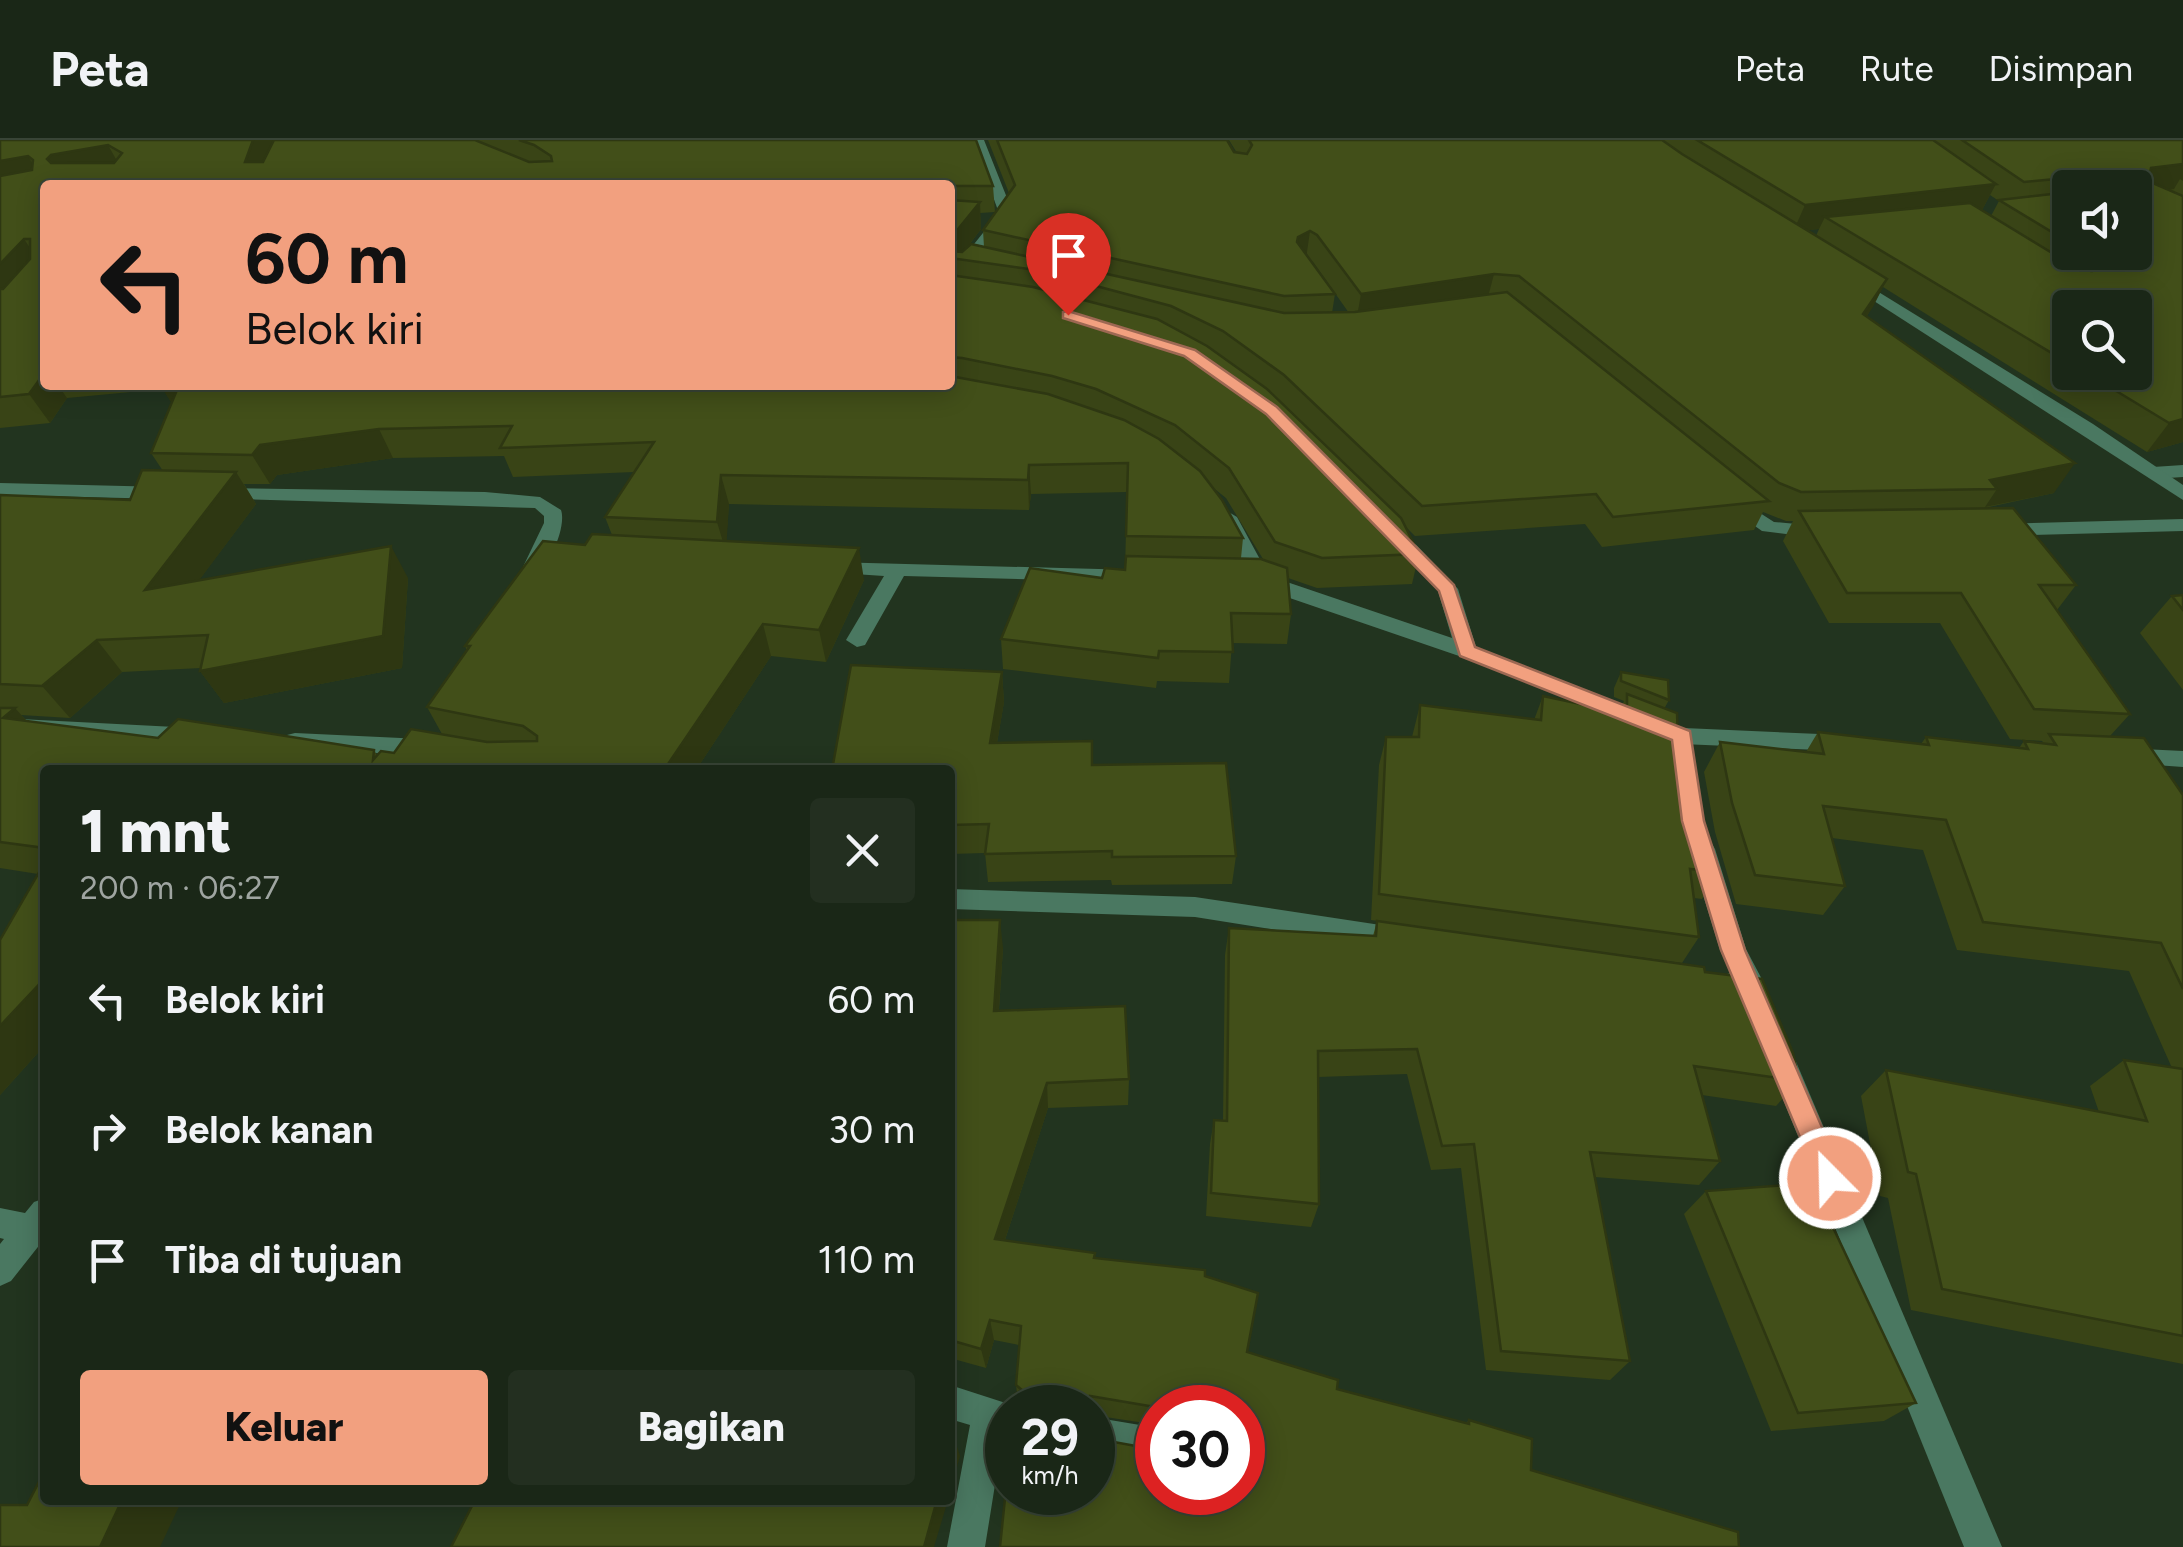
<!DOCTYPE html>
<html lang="id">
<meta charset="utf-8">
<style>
:root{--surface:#1a2717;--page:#232f20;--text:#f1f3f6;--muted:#9fa5a1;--line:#384436;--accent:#f2a07f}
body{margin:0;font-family:Figtree,sans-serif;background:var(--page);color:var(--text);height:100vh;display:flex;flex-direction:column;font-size:38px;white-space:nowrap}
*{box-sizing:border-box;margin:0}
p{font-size:32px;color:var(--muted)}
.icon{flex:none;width:55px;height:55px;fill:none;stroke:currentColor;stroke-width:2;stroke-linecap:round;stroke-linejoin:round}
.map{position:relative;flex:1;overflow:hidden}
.sheet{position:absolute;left:40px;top:625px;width:915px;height:740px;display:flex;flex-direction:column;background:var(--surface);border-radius:10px;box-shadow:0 5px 25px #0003,0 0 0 2px var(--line)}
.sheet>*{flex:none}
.guide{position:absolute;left:40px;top:40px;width:915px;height:210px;border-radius:10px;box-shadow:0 5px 25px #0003,0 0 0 2px var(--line);background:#f2a07f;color:#111;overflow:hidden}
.tools{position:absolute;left:2052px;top:30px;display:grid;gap:20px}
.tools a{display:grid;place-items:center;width:100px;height:100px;border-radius:10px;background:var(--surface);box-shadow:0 5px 25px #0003,0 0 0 2px var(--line);font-size:50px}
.speed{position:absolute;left:985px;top:1245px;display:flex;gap:20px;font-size:50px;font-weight:700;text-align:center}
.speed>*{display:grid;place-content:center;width:130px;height:130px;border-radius:50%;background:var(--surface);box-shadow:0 5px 25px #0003,0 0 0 2px var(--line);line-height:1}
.speed small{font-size:25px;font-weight:400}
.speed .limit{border:15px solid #d22;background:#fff;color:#111}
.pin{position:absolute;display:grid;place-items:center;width:85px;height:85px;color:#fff;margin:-102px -42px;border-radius:50% 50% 50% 0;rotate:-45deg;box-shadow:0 0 10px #0007}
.pin .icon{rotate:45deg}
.me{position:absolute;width:110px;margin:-55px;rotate:337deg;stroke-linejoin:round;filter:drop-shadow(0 0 8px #0008)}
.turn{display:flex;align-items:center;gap:35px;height:210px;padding:0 40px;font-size:45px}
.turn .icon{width:130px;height:130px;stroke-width:2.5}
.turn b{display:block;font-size:70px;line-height:85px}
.round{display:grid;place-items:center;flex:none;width:105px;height:105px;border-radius:10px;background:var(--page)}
.headline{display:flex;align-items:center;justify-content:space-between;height:170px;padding:0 40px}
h1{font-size:60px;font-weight:800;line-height:75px}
.primary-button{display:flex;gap:20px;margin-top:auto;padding:20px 40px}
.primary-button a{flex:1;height:115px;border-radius:10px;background:var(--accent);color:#111;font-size:40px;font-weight:800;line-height:115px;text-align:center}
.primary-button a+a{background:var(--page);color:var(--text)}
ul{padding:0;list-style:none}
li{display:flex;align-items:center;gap:30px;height:130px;padding:0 40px}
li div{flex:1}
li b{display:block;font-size:38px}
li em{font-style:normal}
header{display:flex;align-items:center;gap:60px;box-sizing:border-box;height:140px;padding:0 50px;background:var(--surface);border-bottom:2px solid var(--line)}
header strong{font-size:48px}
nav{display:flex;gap:55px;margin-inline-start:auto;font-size:35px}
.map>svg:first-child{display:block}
</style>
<header>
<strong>Peta</strong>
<nav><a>Peta</a><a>Rute</a><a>Disimpan</a></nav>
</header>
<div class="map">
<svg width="2183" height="1407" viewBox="0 0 2183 1407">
<rect width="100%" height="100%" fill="#22341f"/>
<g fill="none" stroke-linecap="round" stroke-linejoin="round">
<g fill="#4a7861" fill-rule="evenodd">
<polygon points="972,0 984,0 1013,73 955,147 950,149 950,134 999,73"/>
<polygon points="2183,325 2183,337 2153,339 2144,333 2153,327"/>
<polygon points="0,343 166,347 175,353 166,359 0,355"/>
<path d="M216 348 485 352 540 357 561 370C567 387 548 431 531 437L521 431 544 383V376L535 368 209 358V350Z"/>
<polygon points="1732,355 1774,382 1818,386 1828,392 1818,398 1762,391 1725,365 1722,361"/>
<polygon points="1227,371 1237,377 1269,436 1452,498 1438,451 1386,395 1396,389 1403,391 1458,449 1476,507 1684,588 1843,595 1855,603 1843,611 1682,604 1459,516 1249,444 1217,377"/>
<polygon points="2183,379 2183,391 1998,396 1988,390 1998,384"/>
<polygon points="831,422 1136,430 1146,436 1136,442 904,436 865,505 857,507 846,500 884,436 824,432 824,424"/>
<polygon points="0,578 195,588 207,596 195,604 0,594"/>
<polygon points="295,593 422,599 434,607 420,630 396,630 405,615 287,607 283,601 287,595"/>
<polygon points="2122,608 2183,611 2183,627 2114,622 2110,616 2114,610"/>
<polygon points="1702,699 1711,702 1715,709 1746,809 1766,847 1762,855 1752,859 1719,852 1715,844 1719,836 1731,833 1720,810 1689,709 1693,702"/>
<polygon points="950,749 1195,757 1407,789 1416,792 1420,800 1416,808 1407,811 1195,777 950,769"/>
<polygon points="1780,904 1790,908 1794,917 2002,1407 1964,1407 1766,917 1770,908"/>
<polygon points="45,1058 45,1098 11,1141 0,1146 0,1104 4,1099 0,1098 0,1068 25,1073 34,1062"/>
<polygon points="950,1245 1021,1268 1008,1268 1008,1296 1003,1295 985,1407 947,1407 970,1285 950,1279"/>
<polygon points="1092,1277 1158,1288 1158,1324 1092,1312"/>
</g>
<polygon fill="#4a7861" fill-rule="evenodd" points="1851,135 2093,284 2183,345 2183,360 1846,143 1846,137"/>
</g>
<g fill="#394416" fill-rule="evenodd">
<path d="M0 0H976L993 46 995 72 980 73 981 89 966 109 984 107 983 90 1009 53 988 0H1227L1234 12 1237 13 1229 0H2183V302L2147 312 1883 147 1867 176 2054 353 1984 368 2076 445 2057 470 2130 574 2110 596 2183 655V1224L1911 1170 1888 1058 1880 1056 1861 956 1886 930 2099 972 2090 946 2124 920 2172 928 2129 831 1957 810 1923 710 1832 698 1845 746 1823 775 1736 764 1715 692 1704 632 1720 602 1806 612 1818 592 1921 604 1926 597 2019 608 2024 601 2041 603 2043 601 2010 599 1940 483H1829L1783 401 1793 381H1786L1763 372 1754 390 1602 407 1585 384 1415 396 1406 387 1419 414 1412 444 1317 448 1288 438 1291 474 1287 504 1232 503 1229 543 1157 541 1156 548 1003 529 1001 499 1102 438 1125 430 1127 352 1031 354 1029 370 729 364 726 401 864 440 826 522 771 516 696 630H45V905L0 955V800L38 734 0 728V355L130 360 163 331 151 313 172 263 163 249 67 258 50 283 0 288ZM45 45H950V245H45ZM2070 48H2135V112H2070ZM1990 55 1999 61 1991 76 1982 70ZM1819 89 1816 96 1806 90ZM1311 121 1313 122 1349 173H1332L1335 154ZM2070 168 2135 232H2070ZM504 316 513 337 634 332 605 377 612 395 585 405 465 506 467 511 427 567 442 594 394 613 377 615 374 610 158 598 27 581 21 575 70 578 122 532 201 528 200 531 224 563 402 528 408 438 199 440 256 364 244 344H270L277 335 393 318ZM1211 346 1226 358 1263 419 1241 418 1243 398Z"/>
<polygon points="2183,455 2183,550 2140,493 2172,456"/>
<polygon points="1002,532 1004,562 997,603 1092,625 1236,716 1232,744 1112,745 1111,740 988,742 985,713 950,714 950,630"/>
<polygon points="1621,532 1669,560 1664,569 1678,599 1706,697 1719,732 1702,759 1694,758 1699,797 1682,823 1371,780 1379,625 1386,597 1412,597 1420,565 1534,580 1543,556 1619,572 1624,561 1614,557 1614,548"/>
<polygon points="950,780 1003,808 999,870 1129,939 1128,965 1048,968 1005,1100 1095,1118 1205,1136 1247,1212 1337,1249 1466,1283 1469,1280 1532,1299 1158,1352 1242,1268 1158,1268 1158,1285 1092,1275 1092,1268 1013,1268 1017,1253 1016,1245 1019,1205 994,1200 986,1228 950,1218"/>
<polygon points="1377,781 1705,832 1799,941 1776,966 1702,955 1720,1021 1699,1045 1595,1037 1630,1221 1610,1240 1486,1230 1461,1028 1431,1030 1407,934 1318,937 1319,1064 1311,1087 1206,1076 1210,1004 1214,980 1223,981 1225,815 1229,788 1373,796"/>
<polygon points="1706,1051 1916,1263 1884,1281 1771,1291 1684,1074"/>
</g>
<g fill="#2e3712">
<polygon points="253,0 291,0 259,45 245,22"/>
<polygon points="108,5 122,30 63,45 47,19 51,15"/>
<polygon points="28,16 44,42 0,50 0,21"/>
<polygon points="2183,24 2183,41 2180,39 2174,49 2135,54 2151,28"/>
<polygon points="1996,44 1982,70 1825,77 1819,89 1793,92 1805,65"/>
<polygon points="980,62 981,89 958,119 950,118 950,99"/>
<polygon points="1310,91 1306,119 1295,124 1298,97"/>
<polygon points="24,99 42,126 0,171 0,124"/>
<polygon points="1494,134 1487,161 1356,182 1361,154"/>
<polygon points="1887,139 1873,167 1849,202 1863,174"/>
<polygon points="45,232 45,245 58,245 67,258 50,283 29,254"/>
<polygon points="160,245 182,245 178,273"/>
<polygon points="2183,279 2183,302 2147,312 2169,283"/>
<polygon points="379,289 393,318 277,335 270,344 252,315 260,305"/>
<polygon points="2075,323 2054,353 1985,367 1997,349 1990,340"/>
<polygon points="1029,325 1031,354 1029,370 1028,340"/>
<polygon points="236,332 256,364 168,482 145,450"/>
<polygon points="721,335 729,364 726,412 717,382"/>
<polygon points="391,406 408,438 402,528 224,563 200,531"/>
<polygon points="859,408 864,440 826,522 819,490"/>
<polygon points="763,484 771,516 696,630 664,630"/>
<polygon points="97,500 122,532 70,578 42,546"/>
<polygon points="1002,532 1004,562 992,632 990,603"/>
<polygon points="15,568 44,600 3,578"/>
<polygon points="1000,780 1003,808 997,897 994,871"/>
<polygon points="45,838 45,905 0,955 0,886"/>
<polygon points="1047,943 1048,968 998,1121 995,1099"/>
<polygon points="990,1180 994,1200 986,1228 981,1209"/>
<polygon points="955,1300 960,1316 950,1352 950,1316"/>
<polygon points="122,1360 182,1360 160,1407 100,1407"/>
<polygon points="937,1360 948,1360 934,1407 924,1407"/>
</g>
<g fill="#424f19" stroke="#2e3712" stroke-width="2.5" fill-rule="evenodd">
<path d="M0 0H253L245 22H263L274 0H475L529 22 552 21 551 16 534 5 519 0H976L993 46 45 45V232L29 254 0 257V149H3L30 119V99H24L0 124V36L32 30 33 20 28 16 0 21ZM108 5 122 13 114 23H51L47 19 51 15Z"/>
<polygon points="997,0 1227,0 1234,12 1247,14 1252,5 1249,0 1662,0 1682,14 1887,139 1863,174 2075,323 1990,340 1997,349 1801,352 1779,343 1519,136 1494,134 1361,154 1317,95 1310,91 1298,97 1297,102 1335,154 1284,156 983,90 1015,45"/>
<polygon points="1697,0 1933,0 1996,44 1805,65"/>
<polygon points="1962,0 2183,0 2183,24 2151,28 2148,41 2183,56 2183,279 2169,283 2085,232 2135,232 2135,168 2070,168 2070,224 1825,77 1970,63 2080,130 2092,131 2096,127 2094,118 2085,112 2135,112 2135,48 2086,48 2088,36 2024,42"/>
<polygon points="2070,52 2070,103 1999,60"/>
<polygon points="950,60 980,62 950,99"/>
<polygon points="971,104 1284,173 1355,172 1507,152 1769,361 1613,377 1596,354 1422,366 1284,235 1223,191 1171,166 1036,130 950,118 950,111 962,112"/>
<polygon points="950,135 1033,147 1157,179 1207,206 1267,249 1401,378 1419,414 1322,418 1275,402 1229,328 1175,285 1096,249 1052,236 962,218 950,217"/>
<polygon points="950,236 1048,254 1124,280 1159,299 1200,331 1222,360 1243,398 1126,396 1128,323 1029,325 1028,340 721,335 717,382 605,377 654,302 500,308 512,286 379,289 260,305 252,315 151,313 179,245 950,245"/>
<polygon points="142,330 236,332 145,450 391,406 383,496 200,531 208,495 97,500 42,546 0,544 0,355 130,360"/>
<polygon points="2013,368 2076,445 2039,445 2130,574 2034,569 1961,453 1847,453 1799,371"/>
<polygon points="592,394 859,408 819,490 763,484 664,630 45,630 45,708 0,702 0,568 15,568 3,578 158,598 178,579 374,610 373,620 381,611 394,613 411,589 487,602 537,601 537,596 523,586 427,567 470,506 465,506 543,401 585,405"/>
<polygon points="1126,416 1261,419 1287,428 1291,474 1231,473 1233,512 1159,511 1158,518 1001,499 1030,428 1102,438 1105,428 1125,430"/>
<polygon points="2183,455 2183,470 2172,456"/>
<polygon points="851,525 1002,532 990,603 1092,601 1092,625 1226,623 1236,716 1112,717 1112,711 985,714 989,684 950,685 950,630 832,630"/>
<polygon points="1621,532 1668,540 1669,560 1621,541"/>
<polygon points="1627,554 1677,573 1678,599 1687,600 1706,697 1719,732 1690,729 1699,797 1379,754 1386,597 1419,597 1420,565 1541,580 1543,556 1627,574"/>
<polygon points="1818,592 1929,605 1926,597 2028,609 2024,601 2056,605 2049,594 2144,598 2183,655 2183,849 2161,803 1983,782 1946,680 1823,666 1845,746 1755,735 1732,663 1720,602 1824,614"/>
<polygon points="45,722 45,838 0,886 0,800"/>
<polygon points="950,780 1000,780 994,871 1125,866 1129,939 1047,943 995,1099 1095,1113 1094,1118 1205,1130 1205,1136 1258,1153 1247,1212 1338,1240 1337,1249 1469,1284 1469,1280 1532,1299 1531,1330 1738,1392 1739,1407 1000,1407 1008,1329 1008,1352 1092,1352 1092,1298 1158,1310 1158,1352 1242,1352 1242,1268 1161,1268 1090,1256 1089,1268 1013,1268 1015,1254 1022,1250 1016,1245 1021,1186 990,1180 981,1209 950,1200"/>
<polygon points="1377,781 1704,827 1705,832 1762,839 1793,913 1799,941 1694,926 1720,1021 1590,1012 1630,1221 1501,1211 1474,1004 1442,1006 1417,909 1318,911 1319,1064 1211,1053 1214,980 1227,981 1229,788 1376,796"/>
<polygon points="2124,920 2183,929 2183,1196 1942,1149 1916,1034 1908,1032 1886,930 2147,981"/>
<polygon points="1812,1043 1916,1263 1798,1273 1706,1051"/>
<polygon points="950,1298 955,1300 950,1316"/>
<polygon points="45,1330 45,1360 122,1360 100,1407 0,1407 0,1365 27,1365"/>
<polygon points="475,1360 937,1360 924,1407 451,1407"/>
</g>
<polygon fill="#f2a07f" stroke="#9d6853" stroke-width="2.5" points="1068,171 1195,210 1277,267 1454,445 1475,507 1690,591 1704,681 1745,810 1844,1038 1840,1047 1830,1051 1821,1047 1721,810 1682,681 1672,600 1460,516 1439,451 1266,274 1184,216 1063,178 1063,172"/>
</svg>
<div class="tools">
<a><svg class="icon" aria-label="sound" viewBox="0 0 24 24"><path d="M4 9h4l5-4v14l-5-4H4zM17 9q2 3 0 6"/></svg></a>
<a><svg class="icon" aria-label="search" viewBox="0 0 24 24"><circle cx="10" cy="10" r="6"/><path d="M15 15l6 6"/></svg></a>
</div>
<div class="speed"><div>29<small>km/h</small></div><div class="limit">30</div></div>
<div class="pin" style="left:1068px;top:175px;background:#d93025"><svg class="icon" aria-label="arrive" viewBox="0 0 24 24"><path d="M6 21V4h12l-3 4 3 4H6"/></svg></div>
<svg class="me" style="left:1830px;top:1038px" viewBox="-20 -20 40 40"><circle r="17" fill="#f2a07f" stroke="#fff" stroke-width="3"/><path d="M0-11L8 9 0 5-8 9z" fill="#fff"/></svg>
<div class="guide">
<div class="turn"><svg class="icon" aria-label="left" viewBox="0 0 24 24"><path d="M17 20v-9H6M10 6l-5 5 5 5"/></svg><div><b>60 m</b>Belok kiri</div></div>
</div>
<section class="sheet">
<div class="headline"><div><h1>1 mnt</h1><p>200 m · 06:27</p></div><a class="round"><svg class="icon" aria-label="close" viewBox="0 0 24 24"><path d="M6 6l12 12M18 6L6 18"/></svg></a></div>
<ul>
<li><svg class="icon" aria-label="left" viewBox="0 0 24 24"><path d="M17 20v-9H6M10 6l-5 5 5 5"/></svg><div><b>Belok kiri</b></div><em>60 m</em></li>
<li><svg class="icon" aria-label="right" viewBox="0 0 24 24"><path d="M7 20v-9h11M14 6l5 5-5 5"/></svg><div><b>Belok kanan</b></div><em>30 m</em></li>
<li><svg class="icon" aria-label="arrive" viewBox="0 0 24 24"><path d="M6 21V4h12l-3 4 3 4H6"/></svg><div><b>Tiba di tujuan</b></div><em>110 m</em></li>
</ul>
<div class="primary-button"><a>Keluar</a><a>Bagikan</a></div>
</section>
</div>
